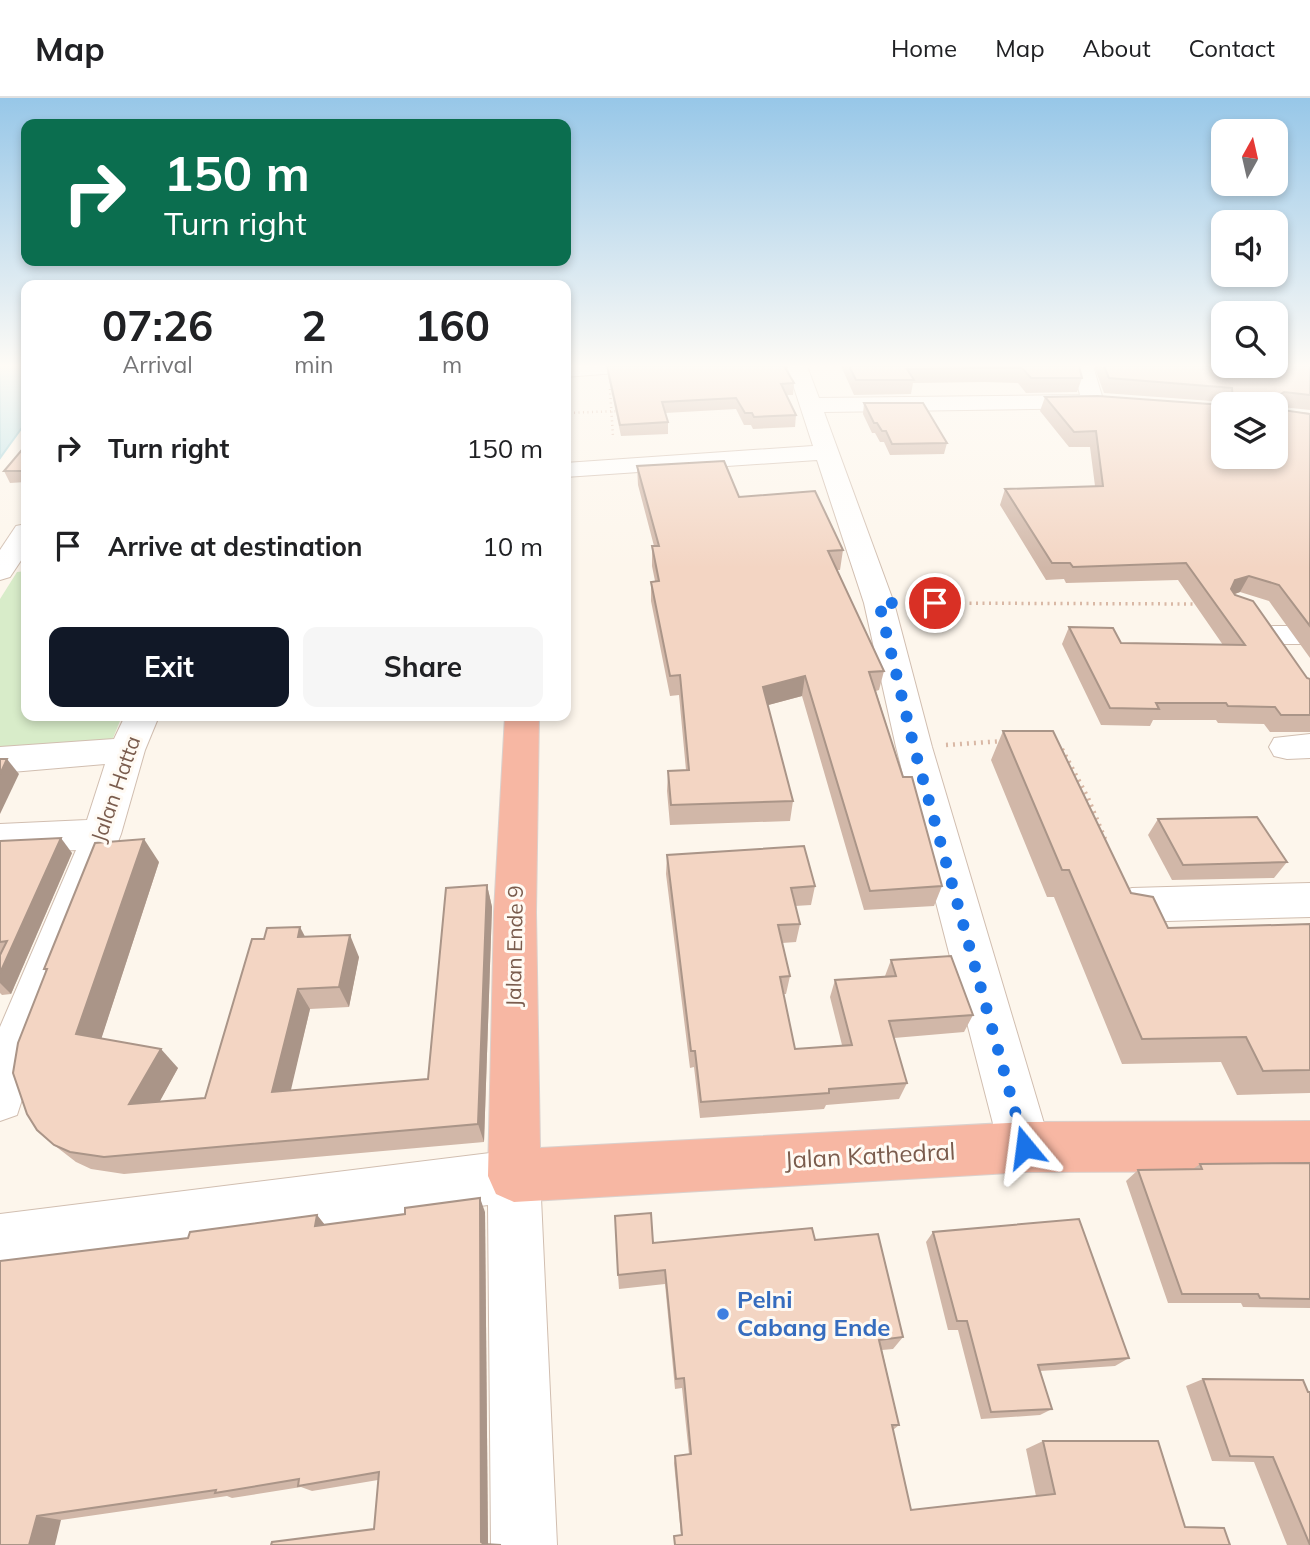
<!DOCTYPE html>
<style>
:root{--surface:#fff;--page:#f6f6f6;--text:#202124;--muted:#757577;--line:#e0e0e0;--accent:#111827}
body{margin:0;font-family:Mulish,sans-serif;background:var(--page);color:var(--text);height:100vh;display:flex;flex-direction:column;font-size:26px;white-space:nowrap}
*{box-sizing:border-box;margin:0}
p{font-size:23px;color:var(--muted)}
.icon{flex:none;width:38px;height:38px;fill:none;stroke:currentColor;stroke-width:2;stroke-linecap:round;stroke-linejoin:round}
.map{position:relative;flex:1;overflow:hidden}
.drawer{position:absolute;left:21px;top:182px;width:550px;height:441px;display:flex;flex-direction:column;background:var(--surface);border-radius:14px;box-shadow:0 4px 10px #0003}
.drawer>*{flex:none}
.hud{position:absolute;left:21px;top:21px;width:550px;height:147px;border-radius:14px;box-shadow:0 4px 10px #0003;background:#0b6e4f;color:#fff;overflow:hidden}
.needle{width:46px;rotate:8deg}
.controls{position:absolute;left:1211px;top:21px;display:grid;gap:14px}
.controls a{display:grid;place-items:center;width:77px;height:77px;border-radius:14px;background:var(--surface);box-shadow:0 4px 10px #0003;font-size:35px}
.pin{position:absolute;display:grid;place-items:center;width:60px;height:60px;color:#fff;margin:-30px;border:4px solid #fff;border-radius:50%;box-shadow:0 2px 7px #0007}
.me{position:absolute;width:77px;margin:-38px;rotate:344deg;stroke-linejoin:round;filter:drop-shadow(0 0 5px #0008)}
.turn{display:flex;align-items:center;gap:24px;height:147px;padding:0 28px;font-size:32px}
.turn .icon{width:91px;height:91px;stroke-width:2.5}
.turn b{display:block;font-size:49px;line-height:60px}
.eta{display:flex;justify-content:space-evenly;align-items:center;height:119px;text-align:center}
.eta b{font-size:42px;font-weight:700;line-height:49px}
.action{display:flex;gap:14px;margin-top:auto;padding:14px 28px}
.action a{flex:1;height:80px;border-radius:14px;background:var(--accent);color:#fff;font-size:28px;font-weight:700;line-height:80px;text-align:center}
.action a+a{background:var(--page);color:var(--text)}
ul{padding:0;list-style:none}
li{display:flex;align-items:center;gap:21px;height:98px;padding:0 28px}
li div{flex:1}
li b{display:block;font-size:26px}
li em{font-style:normal}
header{display:flex;align-items:center;gap:42px;box-sizing:border-box;height:98px;padding:0 35px;background:var(--surface);border-bottom:2px solid var(--line)}
header strong{font-size:33px}
nav{display:flex;gap:38px;margin-inline-start:auto;font-size:24px}
.map>svg:first-child{display:block}
</style>
<header>
<strong>Map</strong>
<nav><a>Home</a><a>Map</a><a>About</a><a>Contact</a></nav>
</header>
<div class="map">
<svg width="1310" height="1447" viewBox="0 0 1310 1447">
<rect width="100%" height="100%" fill="#fdf6ec"/>
<polygon fill="#d8ecc9" points="26,473 26,618 122,618 111,645 0,654 0,501 17,474"/>
<polygon fill="#bfe3e8" stroke="#a5d3da" stroke-width="2" points="0,268 26,268 26,324 0,360"/>
<g fill="none" stroke-linecap="round" stroke-linejoin="round">
<g stroke="#d1beb0" stroke-width="2">
<g id="minor">
<polygon points="565,268 638,268 635,272 628,274 565,279"/>
<polygon points="787,268 807,268 819,300 1080,297 1073,268 1093,268 1102,298 1108,303 1105,308 1097,310 824,314 894,505 932,649 1051,1049 1043,1067 1025,1074 1007,1067 999,1049 896,649 864,505 817,362 565,379 565,365 813,348"/>
<polygon points="26,426 26,455 10,479 0,482 0,452 16,428"/>
<polygon points="1273,528 1310,528 1310,546 1273,546 1262,544 1257,537 1262,530"/>
<polygon points="125,618 159,618 145,652 121,736 43,937 17,1017 0,1023 0,929 76,752 0,756 0,726 87,722 105,666 0,675 0,649 114,641"/>
<polygon points="1310,636 1310,660 1287,661 1274,658 1269,649 1274,640"/>
<polygon points="1310,785 1310,819 1132,824 1117,819 1111,807 1117,795 1132,790"/>
<polygon points="514,1052 532,1060 540,1078 557,1447 491,1447 488,1107 0,1170 0,1116"/>
</g>
</g>
<g stroke="#dad1cd" stroke-width="2">
<polygon id="highway" points="505,618 539,618 536,814 540,1050 1025,1024 1310,1023 1310,1073 1025,1074 514,1104 496,1096 488,1078 494,814"/>
</g>
<g stroke="#d9b8a5" stroke-width="2.5" stroke-dasharray="1 3.5" stroke-linecap="butt">
<polyline points="610,291 613,339"/>
<polyline points="565,315 619,313"/>
</g>
<polyline stroke="#d9b8a5" stroke-width="3.5" stroke-dasharray="2 4.5" stroke-linecap="butt" points="911,505 1200,506"/>
<g stroke="#d9b8a5" stroke-width="4.5" stroke-dasharray="2 5" stroke-linecap="butt">
<polyline points="946,647 1004,643"/>
<polyline points="1062,651 1088,700 1105,741"/>
</g>
<use href="#minor" fill="#fff" fill-rule="evenodd"/>
<use href="#highway" fill="#f7b7a3" fill-rule="evenodd"/>
</g>
<g fill="#d1b7a8">
<polygon points="607,268 788,268 788,274 794,285 793,297 786,297 796,317 795,329 753,331 751,327 744,327 736,311 665,315 668,324 668,336 621,338 608,278"/>
<polygon points="841,268 1079,268 1082,280 1077,294 1026,295 1018,285 985,284 913,285 911,296 854,297"/>
<polygon points="1094,268 1310,268 1310,312 1282,309 1282,312 1310,315 1310,560 1269,503 1240,494 1235,496 1307,580 1310,581 1310,634 1270,634 1264,626 1218,625 1216,622 1153,622 1150,628 1101,627 1062,546 1069,529 1121,545 1223,547 1178,482 1066,485 1064,481 1046,482 1000,407 1005,391 1095,388 1090,349 1069,349 1040,313 1045,299 1223,359 1276,306 1225,306 1225,304 1104,295"/>
<polygon points="864,305 947,345 944,356 890,357 884,344 880,344 875,335 872,335 863,316"/>
<polygon points="26,347 26,384 10,385 4,373"/>
<polygon points="637,368 739,399 843,452 840,472 837,472 884,573 879,592 876,593 903,679 942,788 934,808 864,812 802,598 768,607 793,703 790,723 670,727 667,693 668,673 686,672 679,597 670,598 651,503 651,484 655,483 652,468 652,448 654,448 638,387"/>
<polygon points="1003,633 1131,795 1168,830 1310,826 1310,995 1237,997 1221,964 1122,966 1054,799 1047,799 991,662"/>
<polygon points="1158,721 1287,764 1274,780 1172,782 1148,737"/>
<polygon points="0,743 72,755 11,896 2,897 0,895"/>
<polygon points="667,757 815,788 811,807 795,808 800,826 796,844 782,845 790,878 786,896 783,896 795,951 842,947 830,899 835,882 885,878 891,862 973,917 964,934 894,940 907,985 899,1001 826,1007 824,1011 700,1020 694,969 690,970 666,776"/>
<polygon points="159,764 101,941 178,970 159,1004 205,1000 305,839 359,859 349,909 310,911 290,993 428,981 487,787 492,809 484,1044 124,1076 91,1071 76,1064 54,1047 46,873 44,871"/>
<polygon points="1310,1065 1310,1210 1243,1209 1241,1205 1168,1205 1126,1083 1138,1072 1193,1071 1200,1066"/>
<polygon points="485,1114 488,1446 271,1447 374,1431 378,1382 312,1393 301,1389 232,1400 227,1398 61,1422 0,1447 188,1140 317,1117 325,1127"/>
<polygon points="933,1134 1129,1260 1115,1268 1040,1273 1052,1311 1040,1317 981,1321 958,1232 948,1232 926,1144"/>
<polygon points="815,1142 903,1239 893,1251 882,1252 899,1327 893,1332 911,1412 1036,1398 1026,1351 1043,1343 1185,1429 1230,1447 674,1447 674,1438 681,1437 674,1365 675,1358 689,1356 682,1290 675,1291 665,1186 619,1191 618,1177 653,1145"/>
<polygon points="1203,1281 1303,1282 1310,1447 1287,1447 1254,1364 1212,1363 1186,1288"/>
</g>
<g fill="#aa9588">
<polygon points="1249,478 1240,494 1226,499 1235,482"/>
<polygon points="805,578 802,598 761,609 763,589"/>
<polygon points="7,661 19,676 0,716 0,676"/>
<polygon points="61,740 72,755 11,896 0,885 0,875"/>
<polygon points="144,741 159,764 96,957 76,936"/>
<polygon points="487,787 492,809 484,1044 478,1026"/>
<polygon points="300,829 311,850 298,839"/>
<polygon points="350,837 359,859 349,909 339,889"/>
<polygon points="298,891 310,911 286,1013 272,994"/>
<polygon points="161,951 178,970 148,1025 129,1006"/>
<polygon points="480,1100 485,1114 488,1447 486,1447 481,1444"/>
<polygon points="317,1117 328,1131 315,1128"/>
<polygon points="37,1418 61,1422 55,1447 29,1447"/>
</g>
<g fill="#f3d5c3" stroke="#aa9588" stroke-width="2">
<polygon points="607,268 784,268 794,285 781,286 796,317 754,319 752,315 745,315 736,300 662,304 668,324 620,327"/>
<polygon points="849,268 1079,268 1082,280 1031,280 1022,270 989,270 907,271 914,282 856,282"/>
<polygon points="1104,268 1310,268 1310,297 1284,294 1281,296 1282,312 1310,316 1310,528 1279,487 1249,478 1235,482 1231,491 1235,497 1253,503 1307,580 1310,581 1310,617 1281,617 1275,609 1228,608 1226,605 1156,605 1159,611 1110,610 1069,529 1113,530 1121,545 1245,547 1186,465 1073,469 1070,465 1052,465 1005,391 1103,388 1096,333 1074,334 1045,299 1098,298 1223,307 1223,359 1276,359 1276,306 1231,306 1233,305 1232,290 1109,280"/>
<polygon points="864,305 923,305 947,345 892,346 886,333 882,333 877,325 874,325"/>
<polygon points="26,347 26,373 4,373"/>
<polygon points="724,363 739,399 815,393 843,452 828,453 884,573 869,574 903,679 912,679 942,788 870,793 805,578 763,589 793,703 671,707 668,673 689,672 680,577 670,578 651,484 659,483 652,448 659,448 637,368"/>
<polygon points="1003,633 1053,633 1131,795 1153,799 1168,830 1310,826 1310,972 1263,973 1246,939 1142,941 1069,772 1062,772"/>
<polygon points="0,661 7,661 0,676"/>
<polygon points="1257,719 1287,764 1183,767 1158,721"/>
<polygon points="61,740 0,875 0,857 7,843 0,844 0,743"/>
<polygon points="144,741 76,936 161,951 129,1006 205,1000 252,841 264,841 267,830 300,829 298,839 350,837 339,889 298,891 272,994 428,981 446,790 487,787 478,1026 104,1059 70,1054 54,1047 37,1032 27,1016 13,975 18,945 47,871 44,871 95,745"/>
<polygon points="804,748 815,788 791,790 800,826 778,827 790,878 780,879 795,951 852,947 835,882 896,878 891,862 951,858 973,917 889,923 907,985 829,991 829,995 701,1004 695,953 691,953 667,757"/>
<polygon points="1310,1065 1310,1201 1260,1200 1258,1196 1182,1196 1138,1072 1202,1071 1200,1066"/>
<polygon points="480,1100 481,1444 484,1446 501,1447 271,1447 272,1444 374,1431 379,1374 298,1388 299,1381 215,1395 216,1392 37,1418 29,1447 0,1447 0,1163 188,1140 190,1134 317,1117 315,1128 405,1116 405,1110"/>
<polygon points="651,1115 653,1145 812,1130 815,1142 878,1136 903,1239 879,1242 899,1327 892,1327 911,1412 1055,1396 1043,1343 1158,1343 1185,1429 1224,1430 1230,1447 675,1447 674,1438 682,1437 675,1358 691,1356 684,1280 676,1281 665,1172 618,1177 615,1118"/>
<polygon points="1079,1121 1129,1260 1038,1267 1052,1311 991,1314 967,1223 957,1223 933,1134"/>
<polygon points="1203,1281 1303,1282 1308,1294 1310,1294 1310,1447 1273,1359 1230,1358"/>
</g>
<linearGradient id="sky" x2="0" y2="1"><stop stop-color="#97c7e8"/><stop offset="0.57" stop-color="#fefbf6"/><stop offset="1" stop-color="#fefbf6" stop-opacity="0"/></linearGradient>
<rect width="1310" height="470" fill="url(#sky)"/>
<g fill="none" stroke-linecap="round" stroke-linejoin="round">
<polyline stroke="#1a73e8" stroke-width="12" stroke-dasharray="0 21.6" points="935,505 879,505 914,649 1025,1049"/>
</g>
<circle fill="#3f7fe0" stroke="#fffaf3" stroke-width="2.5" cx="723" cy="1216" r="7"/>
<g text-anchor="middle" stroke-width="6" stroke-linejoin="round" paint-order="stroke">
<g font-size="21" fill="#7a5c4d" stroke="#fffaf3">
<text transform="translate(116 691) rotate(-71)" y="7">Jalan Hatta</text>
<text transform="translate(515 848) rotate(-89)" y="7">Jalan Ende 9</text>
</g>
<g font-size="24" fill="#7a5c4d" stroke="#fffaf3">
<text transform="translate(870 1058) rotate(-3)" y="8">Jalan Kathedral</text>
</g>
<g font-size="24" font-weight="bold" fill="#366cbe" stroke="#fffaf3" text-anchor="start">
<text x="737" y="1210">Pelni<tspan x="737" dy="28">Cabang Ende</tspan></text>
</g>
</g>
</svg>
<div class="controls">
<a><svg class="needle" viewBox="-14 -14 28 28"><path d="M0-13l5 13h-10z" fill="#e53935"/><path d="M0 13l5-13h-10z" fill="#757577"/></svg></a>
<a><svg class="icon" aria-label="sound" viewBox="0 0 24 24"><path d="M4 9h4l5-4v14l-5-4H4zM17 9q2 3 0 6"/></svg></a>
<a><svg class="icon" aria-label="search" viewBox="0 0 24 24"><circle cx="10" cy="10" r="6"/><path d="M15 15l6 6"/></svg></a>
<a><svg class="icon" aria-label="layers" viewBox="0 0 24 24"><path d="M12 4l9 5-9 5-9-5zM3 14l9 5 9-5"/></svg></a>
</div>
<div class="pin" style="left:935px;top:505px;background:#d93025"><svg class="icon" aria-label="arrive" viewBox="0 0 24 24"><path d="M6 21V4h12l-3 4 3 4H6"/></svg></div>
<svg class="me" style="left:1025px;top:1049px" viewBox="-20 -20 40 40"><path d="M0-17L14 15 0 8-14 15z" fill="#1a73e8" stroke="#fff" stroke-width="4"/></svg>
<div class="hud">
<div class="turn"><svg class="icon" aria-label="right" viewBox="0 0 24 24"><path d="M7 20v-9h11M14 6l5 5-5 5"/></svg><div><b>150 m</b>Turn right</div></div>
</div>
<section class="drawer">
<div class="eta">
<div><b>07:26</b><p>Arrival</p></div>
<div><b>2</b><p>min</p></div>
<div><b>160</b><p>m</p></div>
</div>
<ul>
<li><svg class="icon" aria-label="right" viewBox="0 0 24 24"><path d="M7 20v-9h11M14 6l5 5-5 5"/></svg><div><b>Turn right</b></div><em>150 m</em></li>
<li><svg class="icon" aria-label="arrive" viewBox="0 0 24 24"><path d="M6 21V4h12l-3 4 3 4H6"/></svg><div><b>Arrive at destination</b></div><em>10 m</em></li>
</ul>
<div class="action"><a>Exit</a><a>Share</a></div>
</section>
</div>
